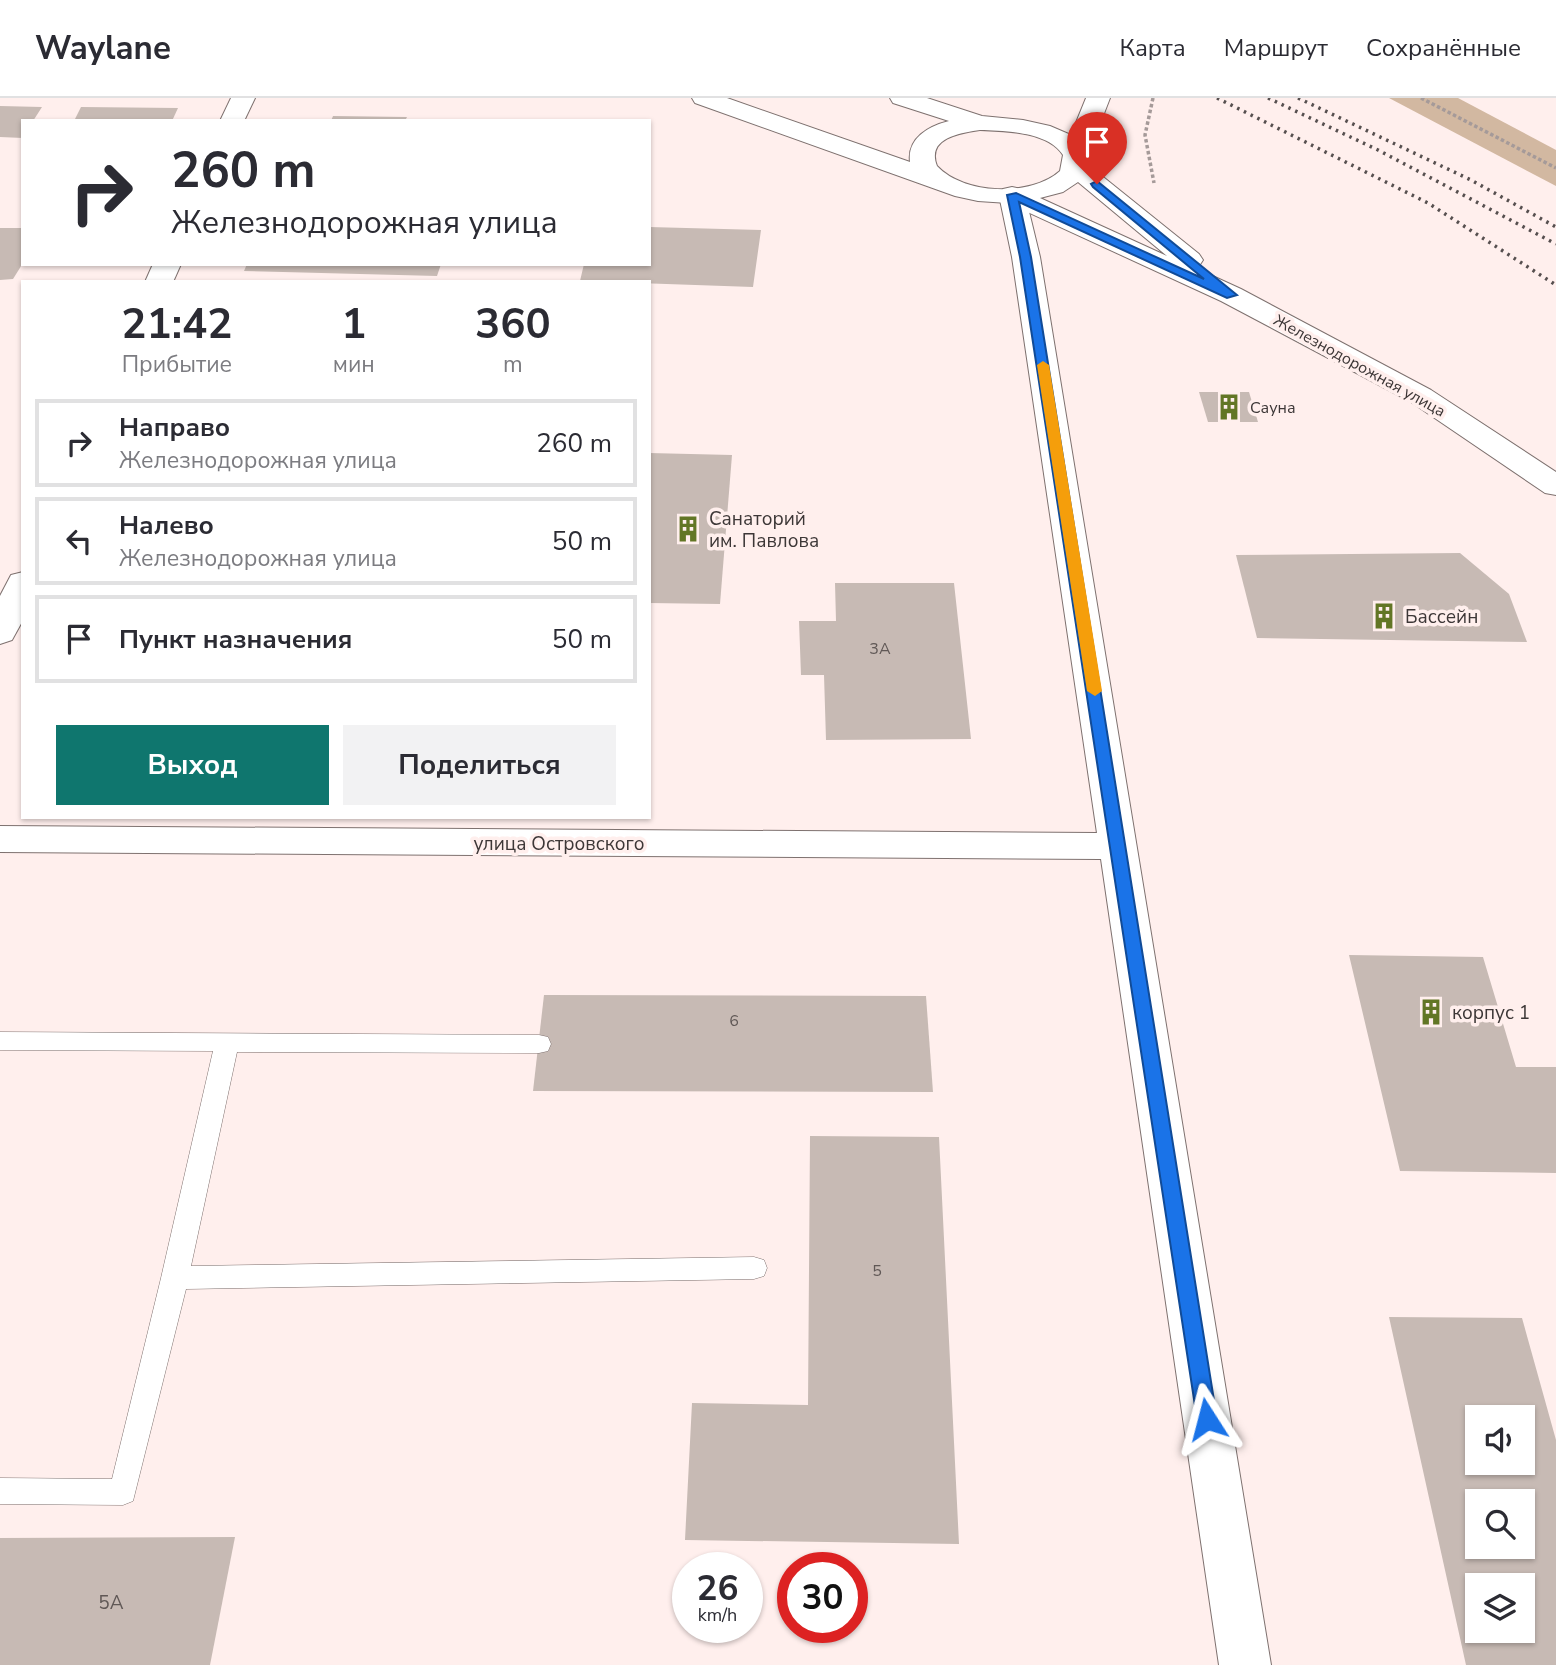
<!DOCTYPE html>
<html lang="ru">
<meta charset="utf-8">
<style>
:root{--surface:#fff;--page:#f2f2f3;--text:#2b2b33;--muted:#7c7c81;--line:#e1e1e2;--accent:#0f766e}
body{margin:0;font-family:"Nunito Sans",sans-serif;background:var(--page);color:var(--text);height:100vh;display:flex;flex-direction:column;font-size:26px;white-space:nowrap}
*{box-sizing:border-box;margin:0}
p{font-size:23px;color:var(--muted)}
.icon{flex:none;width:38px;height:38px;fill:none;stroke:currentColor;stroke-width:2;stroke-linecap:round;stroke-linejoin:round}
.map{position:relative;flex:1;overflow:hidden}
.side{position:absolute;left:21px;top:182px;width:630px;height:539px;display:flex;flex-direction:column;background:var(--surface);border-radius:0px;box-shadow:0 2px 5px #0004}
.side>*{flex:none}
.top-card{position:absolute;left:21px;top:21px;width:630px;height:147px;border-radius:0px;box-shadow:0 2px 5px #0004;background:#fff;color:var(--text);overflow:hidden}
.fabs{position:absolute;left:1465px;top:1307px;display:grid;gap:14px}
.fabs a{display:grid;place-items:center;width:70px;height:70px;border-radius:0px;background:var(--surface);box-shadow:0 2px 5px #0004;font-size:35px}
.speed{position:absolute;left:672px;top:1454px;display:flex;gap:14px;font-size:35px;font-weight:700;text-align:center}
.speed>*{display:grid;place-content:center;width:91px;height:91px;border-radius:50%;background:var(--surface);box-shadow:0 2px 5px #0004;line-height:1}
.speed small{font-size:18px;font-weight:400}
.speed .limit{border:10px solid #d22;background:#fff;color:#111}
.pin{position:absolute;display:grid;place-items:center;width:60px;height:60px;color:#fff;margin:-72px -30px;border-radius:50% 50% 50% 0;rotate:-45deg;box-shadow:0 0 7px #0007}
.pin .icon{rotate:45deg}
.me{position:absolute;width:77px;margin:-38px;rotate:351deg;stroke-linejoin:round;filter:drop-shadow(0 0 5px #0008)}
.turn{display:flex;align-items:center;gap:24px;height:147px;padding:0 35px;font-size:32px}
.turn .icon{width:91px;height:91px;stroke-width:2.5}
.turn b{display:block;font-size:49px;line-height:60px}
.eta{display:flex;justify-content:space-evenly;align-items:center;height:119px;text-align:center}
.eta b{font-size:42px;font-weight:700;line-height:49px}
.cta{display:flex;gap:14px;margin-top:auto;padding:14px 35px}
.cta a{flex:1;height:80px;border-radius:0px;background:var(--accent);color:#fff;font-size:28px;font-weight:700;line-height:80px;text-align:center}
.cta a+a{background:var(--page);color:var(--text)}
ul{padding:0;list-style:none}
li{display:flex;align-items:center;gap:21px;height:88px;margin:0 14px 10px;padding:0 21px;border:4px solid var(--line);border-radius:0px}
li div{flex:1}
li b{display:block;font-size:26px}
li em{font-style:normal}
header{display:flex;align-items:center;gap:42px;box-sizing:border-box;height:98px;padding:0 35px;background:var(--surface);border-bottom:2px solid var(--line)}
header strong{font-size:33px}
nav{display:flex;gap:38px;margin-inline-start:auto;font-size:24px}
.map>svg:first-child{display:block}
</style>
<header>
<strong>Waylane</strong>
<nav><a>Карта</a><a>Маршрут</a><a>Сохранённые</a></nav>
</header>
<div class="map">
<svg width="1556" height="1567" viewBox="0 0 1556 1567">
<rect width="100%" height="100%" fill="#ffefed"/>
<polygon fill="#d2b8a1" points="1389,0 1458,0 1556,52 1556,88"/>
<g fill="#c7bab4" fill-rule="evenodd">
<polygon points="0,8 42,9 33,23 23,23 23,40 0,39"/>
<polygon points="81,9 178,10 172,23 74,23"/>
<polygon points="333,18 407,19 405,23 331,23"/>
<polygon points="649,129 761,132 753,189 580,183 584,166 649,166"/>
<polygon points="0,130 23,130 23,165 13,181 0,182"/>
<polygon points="247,166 441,166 437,178 244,173"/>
<polygon points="1199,294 1249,294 1258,324 1208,324"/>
<polygon points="649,355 732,357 720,506 649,505"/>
<polygon points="1460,455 1509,496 1527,544 1257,540 1236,457"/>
<polygon points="835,485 954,485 971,641 826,642 824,577 801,577 799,523 836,523"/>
<polygon points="1349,857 1483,859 1516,969 1556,969 1556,1075 1400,1073"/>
<polygon points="544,897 926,898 933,994 533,993"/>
<polygon points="810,1038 939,1039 959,1446 685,1442 692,1305 808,1307"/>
<path d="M1389 1219 1522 1220 1556 1342V1567H1466ZM1477 1320H1522V1365H1477ZM1477 1404H1522V1449H1477ZM1477 1488H1522V1533H1477Z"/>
<polygon points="235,1439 210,1567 0,1567 0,1440"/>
</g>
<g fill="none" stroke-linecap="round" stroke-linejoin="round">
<g stroke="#7e716f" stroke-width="1">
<polygon id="lane" points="0,934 539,937 548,939 551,946 548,953 539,955 237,954 191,1168 754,1159 764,1162 767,1170 764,1178 754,1181 186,1191 133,1403 123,1407 0,1406 0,1380 112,1381 161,1180 213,953 0,952"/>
</g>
<g stroke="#7e716f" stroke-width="2">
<g id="street">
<polygon points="231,0 255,0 244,23 220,23"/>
<polygon points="1012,89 1021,91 1025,97 1040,159 1271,1567 1219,1567 1101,761 0,754 0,728 1097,735 1012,159 999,97 1003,91"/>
<polygon points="153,166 181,166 173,184 145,184"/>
<polygon points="23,474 23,522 12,542 0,546 0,498 11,477"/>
</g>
</g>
<g stroke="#7e716f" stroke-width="2">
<path id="secondary" d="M692 0H727L910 64C907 40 929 28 949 23L893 5 890 0H927L982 18 1023 22 1050 28 1071 37 1086 0H1110L1088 57 1087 66 1199 156 1203 162 1199 168 1193 169 1241 191 1431 292 1556 374V397L1545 395 1411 304 1221 203 1008 105 978 103 955 98 695 5ZM980 32C1004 33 1048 33 1063 57L1060 73C1031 99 964 97 937 68 926 40 960 35 980 32ZM1078 84 1167 158 1040 100 1063 94Z"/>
</g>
<g stroke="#a59a99" stroke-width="3.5" stroke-dasharray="3.5 2.5" stroke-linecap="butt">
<polyline points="1153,0 1145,37 1154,85"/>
<polyline points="1421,0 1556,70"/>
</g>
<use href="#lane" fill="#fff" fill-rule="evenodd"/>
<use href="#street" fill="#fff" fill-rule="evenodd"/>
<use href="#secondary" fill="#fff" fill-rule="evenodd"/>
<g stroke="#564f4f" stroke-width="3.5" stroke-dasharray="2.5 5" stroke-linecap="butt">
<polyline points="1217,0 1428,105 1556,187"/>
<polyline points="1268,0 1378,52 1556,146"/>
<polyline points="1298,0 1471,82 1556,129"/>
</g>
</g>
<polygon fill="#1a73e8" stroke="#114b97" stroke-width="2" points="1097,83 1237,197 1227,200 1019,104 1031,159 1217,1321 1214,1328 1207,1330 1200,1328 1197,1321 1020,159 1007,97 1016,95 1204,181 1093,89 1091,86"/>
<polygon fill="#f59e0b" points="1043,263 1049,267 1102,593 1095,598 1087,593 1037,267"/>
<defs>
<g id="building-bare" transform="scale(2.1)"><path d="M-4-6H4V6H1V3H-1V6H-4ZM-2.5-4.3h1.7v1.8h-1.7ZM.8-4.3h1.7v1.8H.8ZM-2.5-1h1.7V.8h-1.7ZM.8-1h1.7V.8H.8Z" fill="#627625" stroke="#ffefed" stroke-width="2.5" paint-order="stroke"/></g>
</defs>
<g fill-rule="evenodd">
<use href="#building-bare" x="1229" y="309"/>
<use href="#building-bare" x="688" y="431"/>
<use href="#building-bare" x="1384" y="518"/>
<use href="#building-bare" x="1431" y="914"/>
</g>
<g text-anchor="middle" stroke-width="7" stroke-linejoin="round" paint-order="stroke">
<g font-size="16" fill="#3d3737" stroke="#ffefed">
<text transform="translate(1360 267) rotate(29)" y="6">Железнодорожная улица</text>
</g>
<g font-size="16" fill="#3d3737" stroke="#ffefed" text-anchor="start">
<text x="1250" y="315">Сауна</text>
</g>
<g font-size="16" fill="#605856">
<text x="880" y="556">3А</text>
<text x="734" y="928">6</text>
<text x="877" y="1178">5</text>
</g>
<g font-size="19" fill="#3d3737" stroke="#ffefed" text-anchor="start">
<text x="709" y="427">Санаторий<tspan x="709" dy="22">им. Павлова</tspan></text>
<text x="1405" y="525">Бассейн</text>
<text x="1452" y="921">корпус 1</text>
</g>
<g font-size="19" fill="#3d3737" stroke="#ffefed">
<text x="559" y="752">улица Островского</text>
</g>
<g font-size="19" fill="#605856">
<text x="111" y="1511">5А</text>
</g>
</g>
</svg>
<div class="fabs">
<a><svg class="icon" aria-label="sound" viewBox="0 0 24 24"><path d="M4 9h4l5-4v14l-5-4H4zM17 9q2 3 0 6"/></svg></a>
<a><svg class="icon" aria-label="search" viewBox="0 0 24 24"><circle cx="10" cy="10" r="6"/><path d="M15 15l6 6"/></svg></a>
<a><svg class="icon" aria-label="layers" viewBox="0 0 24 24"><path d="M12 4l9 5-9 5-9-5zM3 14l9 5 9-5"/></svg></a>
</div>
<div class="speed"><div>26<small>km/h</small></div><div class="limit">30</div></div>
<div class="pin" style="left:1097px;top:86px;background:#d93025"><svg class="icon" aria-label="arrive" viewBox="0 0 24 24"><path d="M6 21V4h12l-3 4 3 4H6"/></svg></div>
<svg class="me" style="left:1207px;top:1321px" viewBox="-20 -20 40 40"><path d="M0-17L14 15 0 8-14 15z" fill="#1a73e8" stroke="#fff" stroke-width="4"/></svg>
<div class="top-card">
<div class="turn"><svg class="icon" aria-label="right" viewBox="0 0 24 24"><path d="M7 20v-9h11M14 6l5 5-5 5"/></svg><div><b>260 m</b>Железнодорожная улица</div></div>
</div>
<section class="side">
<div class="eta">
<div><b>21:42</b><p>Прибытие</p></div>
<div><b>1</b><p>мин</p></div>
<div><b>360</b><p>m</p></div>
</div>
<ul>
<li><svg class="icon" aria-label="right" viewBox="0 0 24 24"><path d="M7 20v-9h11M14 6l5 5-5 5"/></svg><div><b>Направо</b><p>Железнодорожная улица</p></div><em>260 m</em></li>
<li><svg class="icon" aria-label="left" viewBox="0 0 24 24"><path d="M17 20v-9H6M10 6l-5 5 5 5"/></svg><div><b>Налево</b><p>Железнодорожная улица</p></div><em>50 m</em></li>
<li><svg class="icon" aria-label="arrive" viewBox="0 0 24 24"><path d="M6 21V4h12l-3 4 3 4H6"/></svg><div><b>Пункт назначения</b></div><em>50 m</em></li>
</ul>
<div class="cta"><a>Выход</a><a>Поделиться</a></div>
</section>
</div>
